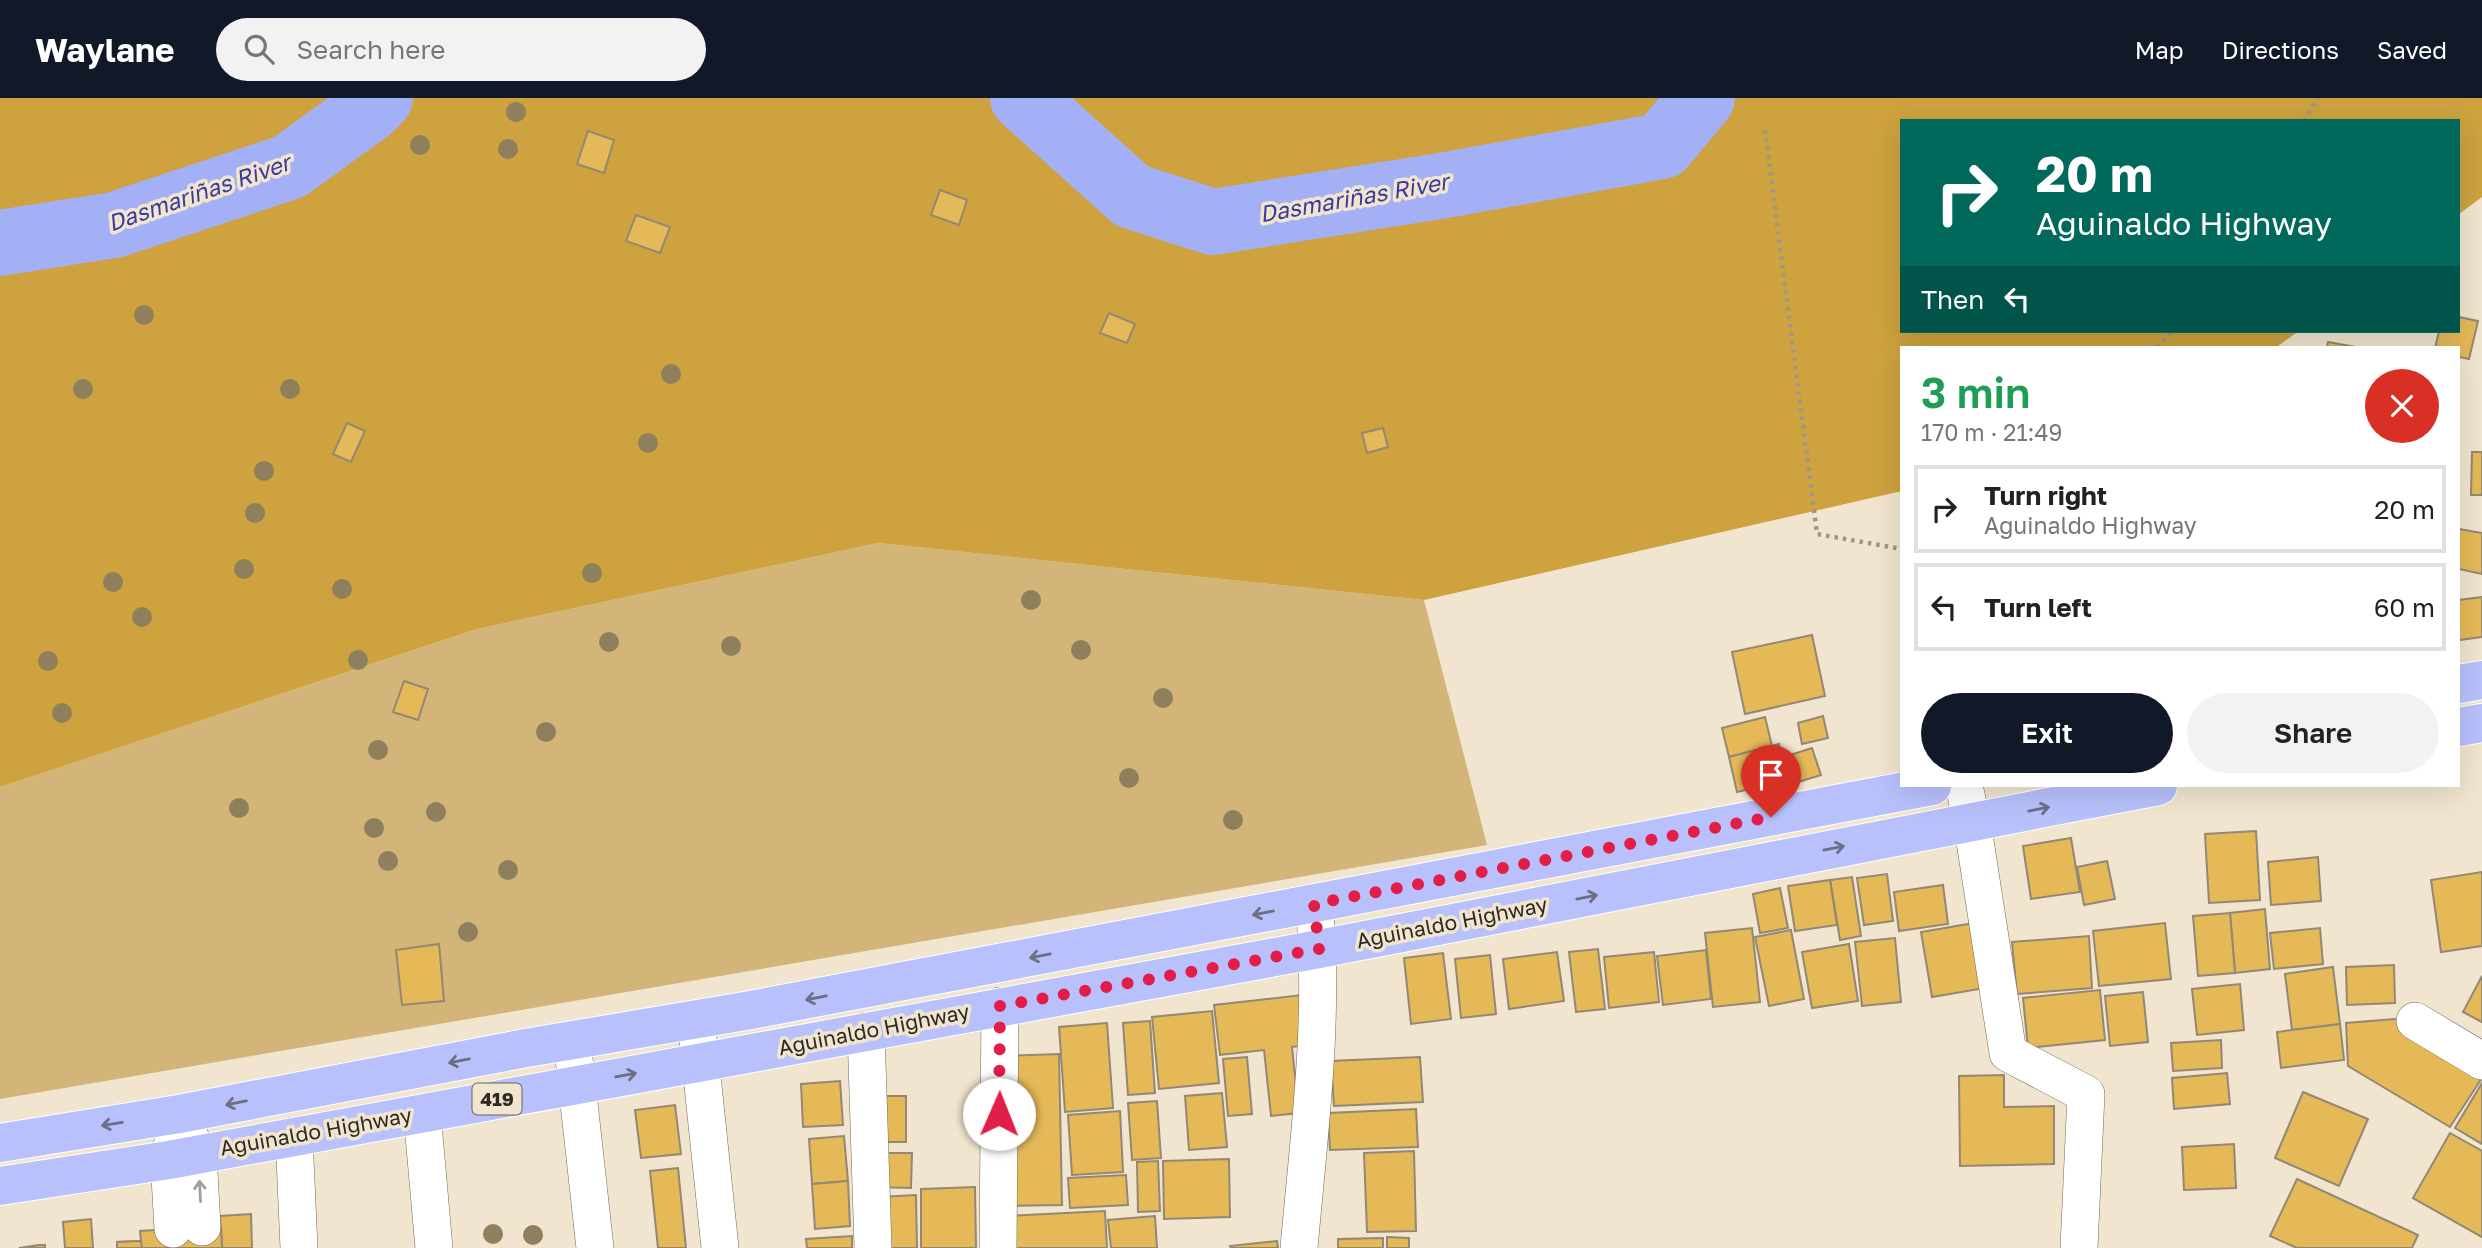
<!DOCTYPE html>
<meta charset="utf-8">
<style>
:root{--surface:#fff;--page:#f2f2f2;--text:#222;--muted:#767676;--line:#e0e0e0;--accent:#111827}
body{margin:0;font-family:"Golos Text",sans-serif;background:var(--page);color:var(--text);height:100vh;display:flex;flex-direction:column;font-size:26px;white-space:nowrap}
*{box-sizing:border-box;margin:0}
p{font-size:23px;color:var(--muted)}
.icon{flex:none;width:38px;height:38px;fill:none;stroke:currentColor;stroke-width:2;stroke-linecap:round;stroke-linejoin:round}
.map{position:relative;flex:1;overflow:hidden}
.sheet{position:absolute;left:1900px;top:248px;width:560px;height:441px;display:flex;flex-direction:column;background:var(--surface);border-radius:0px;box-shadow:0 7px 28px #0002}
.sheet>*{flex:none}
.hud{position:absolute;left:1900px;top:21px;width:560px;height:214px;border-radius:0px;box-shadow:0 7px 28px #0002;background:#00695c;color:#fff;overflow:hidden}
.pin{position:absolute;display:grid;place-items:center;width:60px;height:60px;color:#fff;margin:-72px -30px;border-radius:50% 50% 50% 0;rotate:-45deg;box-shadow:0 0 7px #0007}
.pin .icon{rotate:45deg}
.me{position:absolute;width:77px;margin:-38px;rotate:1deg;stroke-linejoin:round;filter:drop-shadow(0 0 5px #0008)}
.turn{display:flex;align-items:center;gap:24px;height:147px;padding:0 21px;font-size:32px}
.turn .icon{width:91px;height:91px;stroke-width:2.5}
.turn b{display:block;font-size:49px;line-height:60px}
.then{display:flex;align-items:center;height:66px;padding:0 21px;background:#0003;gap:14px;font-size:26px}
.round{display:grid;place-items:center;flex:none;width:74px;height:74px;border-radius:37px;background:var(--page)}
.head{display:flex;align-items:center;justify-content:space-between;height:119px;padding:0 21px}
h1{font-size:42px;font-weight:600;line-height:52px;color:#1e9e55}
.cta{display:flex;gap:14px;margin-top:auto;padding:14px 21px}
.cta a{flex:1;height:80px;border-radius:42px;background:var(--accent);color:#fff;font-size:28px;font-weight:600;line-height:80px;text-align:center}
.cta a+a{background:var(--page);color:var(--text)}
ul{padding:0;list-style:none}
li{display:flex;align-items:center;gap:21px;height:88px;margin:0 14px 10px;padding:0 7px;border:4px solid var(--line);border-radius:0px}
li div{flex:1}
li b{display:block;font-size:26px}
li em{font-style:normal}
header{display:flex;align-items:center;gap:42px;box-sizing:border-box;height:98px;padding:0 35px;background:var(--accent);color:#fff}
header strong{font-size:33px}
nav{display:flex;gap:38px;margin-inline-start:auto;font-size:24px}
.search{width:490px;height:63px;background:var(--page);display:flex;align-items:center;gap:18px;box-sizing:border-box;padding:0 24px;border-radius:38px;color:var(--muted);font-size:26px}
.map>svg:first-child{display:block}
</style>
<header>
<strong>Waylane</strong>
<div class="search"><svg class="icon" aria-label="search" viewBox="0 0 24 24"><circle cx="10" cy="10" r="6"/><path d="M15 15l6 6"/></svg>Search here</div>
<nav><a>Map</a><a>Directions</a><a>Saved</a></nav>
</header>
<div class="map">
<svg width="2482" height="1150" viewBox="0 0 2482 1150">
<rect width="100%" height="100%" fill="#f1e5cf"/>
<polygon fill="#d3b579" points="878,445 1424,502 1487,747 0,1001 0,689 477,531"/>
<polygon fill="#cda23f" points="0,0 2482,0 2482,99 2459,116 2459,23 1902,23 1902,233 2299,233 2275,250 1902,250 1902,393 1424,502 878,445 477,531 0,689"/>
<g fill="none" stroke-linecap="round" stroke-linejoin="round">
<g stroke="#a4b0f6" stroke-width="66">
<polyline points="1023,0 1132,98 1213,124 1440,88 1662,48 1702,0"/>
<polyline points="0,145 114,127 289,69 369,11 380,0"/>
</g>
</g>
<g fill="#e5b958" stroke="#928873" stroke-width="2">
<polygon points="588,33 614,42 604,75 577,66"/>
<polygon points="940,92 967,102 959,127 931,117"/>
<polygon points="636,117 670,129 660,155 626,143"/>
<polygon points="1109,215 1135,226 1127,245 1100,235"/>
<polygon points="2459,219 2478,223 2469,261 2459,259 2459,250 2435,250 2439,233 2459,233"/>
<polygon points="2328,244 2361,250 2327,250"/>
<polygon points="347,325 365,333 351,364 333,356"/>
<polygon points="1383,330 1388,349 1367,355 1362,335"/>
<polygon points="2472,354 2482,354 2482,397 2471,397"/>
<polygon points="2459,431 2482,435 2482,476 2459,471"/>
<polygon points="2482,499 2482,539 2459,542 2459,502"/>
<polygon points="1812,537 1825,598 1745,616 1732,554"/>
<polygon points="404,583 428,591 418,622 393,614"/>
<polygon points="1823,618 1828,640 1802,646 1798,625"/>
<polygon points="1765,619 1772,648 1729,659 1722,630"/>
<polygon points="1779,646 1787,682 1737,694 1729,659"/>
<polygon points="1812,650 1821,677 1795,685 1787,658"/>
<polygon points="2256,733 2260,802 2209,805 2205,736"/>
<polygon points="2071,740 2080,794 2031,801 2023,748"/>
<polygon points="2318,759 2321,803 2271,807 2268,764"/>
<polygon points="2107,763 2115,801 2084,807 2077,769"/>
<polygon points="2482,774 2482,848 2441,854 2431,782"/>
<polygon points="1887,776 1893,823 1864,827 1857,780"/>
<polygon points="1852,779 1861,838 1840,842 1830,782"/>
<polygon points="1830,782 1837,827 1795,833 1788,788"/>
<polygon points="1943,787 1948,826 1899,833 1894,794"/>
<polygon points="1780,790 1788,830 1760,835 1753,796"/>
<polygon points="2265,811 2270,871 2235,875 2230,815"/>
<polygon points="2230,815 2235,875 2198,878 2193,818"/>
<polygon points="1974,825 1985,890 1932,899 1921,834"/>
<polygon points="2165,825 2171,881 2099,888 2093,833"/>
<polygon points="1752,830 1760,904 1713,909 1705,835"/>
<polygon points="2320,830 2323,866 2274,871 2270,835"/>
<polygon points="1791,832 1804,901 1769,908 1755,839"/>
<polygon points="2089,838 2092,890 2017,896 2012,844"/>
<polygon points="1895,840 1901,904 1862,908 1855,844"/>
<polygon points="439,846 444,903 402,907 396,852"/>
<polygon points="1849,846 1858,903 1812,910 1802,854"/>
<polygon points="1598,851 1605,911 1576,914 1569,854"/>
<polygon points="1706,852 1711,901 1663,907 1657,858"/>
<polygon points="1557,854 1564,903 1509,911 1503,861"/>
<polygon points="1654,854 1659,904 1609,910 1604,859"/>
<polygon points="1443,855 1451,921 1411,926 1404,860"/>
<polygon points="1490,857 1496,916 1461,920 1455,861"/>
<polygon points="2394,867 2395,905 2347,907 2346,869"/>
<polygon points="2333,869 2340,926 2292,932 2285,876"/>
<polygon points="2482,878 2482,924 2463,914"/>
<polygon points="2240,886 2244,932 2197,937 2192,891"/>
<polygon points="2100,892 2105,942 2028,950 2023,900"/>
<polygon points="2143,894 2148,944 2110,948 2105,898"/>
<polygon points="1302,897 1307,947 1292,949 1299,1015 1271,1018 1264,952 1220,957 1214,907"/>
<polygon points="1212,913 1219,985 1159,991 1152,919"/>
<polygon points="2395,921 2482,971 2482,980 2450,1029 2348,968 2346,925"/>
<polygon points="1150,923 1155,995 1128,997 1123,925"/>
<polygon points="1107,925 1113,1010 1065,1014 1059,929"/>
<polygon points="2340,926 2344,962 2281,970 2277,934"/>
<polygon points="2221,942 2222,970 2173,973 2171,945"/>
<polygon points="1059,956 1062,1107 1007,1108 1004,958"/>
<polygon points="1247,959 1252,1016 1228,1018 1223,961"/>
<polygon points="1420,959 1423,1004 1334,1008 1331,963"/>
<polygon points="2227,975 2230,1006 2174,1011 2172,980"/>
<polygon points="2004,977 2004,1009 2054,1008 2054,1066 1960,1068 1959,978"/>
<polygon points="840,983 843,1027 803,1029 801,986"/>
<polygon points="2482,985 2482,1046 2455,1030"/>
<polygon points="2303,994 2368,1021 2339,1088 2275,1060"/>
<polygon points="1222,995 1227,1049 1189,1052 1185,998"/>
<rect x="876" y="998" width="30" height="46"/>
<polygon points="1157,1003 1161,1060 1132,1062 1128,1005"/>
<polygon points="675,1007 681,1056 641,1060 635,1012"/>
<polygon points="1416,1011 1418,1049 1330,1052 1328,1015"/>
<polygon points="1120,1013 1123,1074 1072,1077 1068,1017"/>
<polygon points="2450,1035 2482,1053 2482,1139 2413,1100"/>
<polygon points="844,1038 848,1083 812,1086 809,1041"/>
<polygon points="2234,1046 2236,1090 2184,1092 2182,1049"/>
<polygon points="1414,1053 1416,1133 1367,1134 1364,1055"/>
<polygon points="876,1055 912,1055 911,1090 875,1089"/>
<polygon points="1229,1061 1230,1119 1164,1121 1163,1063"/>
<polygon points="1158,1063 1160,1113 1138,1114 1137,1064"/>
<polygon points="678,1070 686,1150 658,1150 650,1073"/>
<polygon points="1126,1077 1128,1107 1070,1110 1068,1080"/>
<polygon points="2297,1081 2418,1137 2412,1150 2297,1150 2270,1138"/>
<polygon points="848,1083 850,1128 815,1131 812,1086"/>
<polygon points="975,1089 976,1150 921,1150 921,1091"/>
<polygon points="916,1097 917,1150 880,1150 879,1099"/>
<polygon points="1105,1113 1107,1150 1008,1150 1006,1118"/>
<polygon points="251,1116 252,1150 222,1150 220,1118"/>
<polygon points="1155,1118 1157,1150 1111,1150 1108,1122"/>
<polygon points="91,1121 93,1150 65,1150 63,1124"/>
<polygon points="221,1128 222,1150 117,1150 117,1144 141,1143 140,1133"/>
<polygon points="852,1138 852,1150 807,1150 806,1141"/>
<polygon points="1387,1139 1409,1140 1409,1150 1387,1150"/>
<polygon points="1383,1140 1383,1150 1338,1150 1338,1141"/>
<polygon points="141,1143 142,1150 117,1150 117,1144"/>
<polygon points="1277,1143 1278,1150 1231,1150 1230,1148"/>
<polygon points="39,1147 45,1147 45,1150 19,1150"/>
</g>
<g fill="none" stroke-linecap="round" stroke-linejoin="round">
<g stroke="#736955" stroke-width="38">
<g id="minor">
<polyline points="1964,688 1972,724 2008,955 2086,996 2079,1150"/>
<polyline points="696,921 720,1150"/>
<polyline points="2415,923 2482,963"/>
<polyline points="866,933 873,1150"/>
<polyline points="572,942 595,1150"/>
<polyline points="422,1015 434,1150"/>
<polyline points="179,1016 198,1056 202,1129"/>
<polyline points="294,1038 299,1150"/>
<polyline points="173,1131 169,1062 175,1034"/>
<polyline points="998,1150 1000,908"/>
<path d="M1299 1150C1309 1036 1325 920 1314 806"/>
</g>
</g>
<g stroke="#fff" stroke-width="40">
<g id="major">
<polyline points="2459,586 2482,582"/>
<polyline points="2459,629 2482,625"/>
<polyline points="0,1045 179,1016 526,950 751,912 1932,688"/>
<polyline points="0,1088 169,1062 1319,851 2158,688"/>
</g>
</g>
<g stroke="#9f9686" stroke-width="4.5" stroke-dasharray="3.5 5" stroke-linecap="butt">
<polyline points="2304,23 2318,0"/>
<polyline points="1765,32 1817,436 1902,451"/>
<polyline points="2158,250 2172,233"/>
</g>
<use href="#minor" stroke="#fff" stroke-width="37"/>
<use href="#major" stroke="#b8c1fb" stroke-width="38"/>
</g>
<g fill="#8e7f5d">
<circle cx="516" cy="14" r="10"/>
<circle cx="420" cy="47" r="10"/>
<circle cx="508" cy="51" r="10"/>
<circle cx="144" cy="217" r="10"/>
<circle cx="671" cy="276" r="10"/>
<circle cx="83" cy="291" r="10"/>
<circle cx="290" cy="291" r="10"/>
<circle cx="648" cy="345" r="10"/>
<circle cx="264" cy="373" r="10"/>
<circle cx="255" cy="415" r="10"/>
<circle cx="244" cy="471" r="10"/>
<circle cx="592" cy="475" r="10"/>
<circle cx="113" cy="484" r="10"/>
<circle cx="342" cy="491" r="10"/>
<circle cx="1031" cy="502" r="10"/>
<circle cx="142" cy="519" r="10"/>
<circle cx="609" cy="544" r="10"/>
<circle cx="731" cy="548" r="10"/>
<circle cx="1081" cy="552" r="10"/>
<circle cx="358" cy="562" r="10"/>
<circle cx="48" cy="563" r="10"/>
<circle cx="1163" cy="600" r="10"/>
<circle cx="62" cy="615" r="10"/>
<circle cx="546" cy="634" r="10"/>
<circle cx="378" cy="652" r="10"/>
<circle cx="1129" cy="680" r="10"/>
<circle cx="239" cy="710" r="10"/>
<circle cx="436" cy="714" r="10"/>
<circle cx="1233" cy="722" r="10"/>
<circle cx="374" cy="730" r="10"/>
<circle cx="388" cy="763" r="10"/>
<circle cx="508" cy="772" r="10"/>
<circle cx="468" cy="834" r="10"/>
<circle cx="493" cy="1136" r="10"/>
<circle cx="533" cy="1137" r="10"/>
</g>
<defs><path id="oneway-shaft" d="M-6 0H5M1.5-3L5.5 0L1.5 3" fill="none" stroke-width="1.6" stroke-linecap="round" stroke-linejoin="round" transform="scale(1.75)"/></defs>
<g stroke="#6c6e83">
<use href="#oneway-shaft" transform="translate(2039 711) rotate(-11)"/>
<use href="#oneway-shaft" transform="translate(1834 750) rotate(-11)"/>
<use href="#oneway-shaft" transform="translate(1587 799) rotate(-11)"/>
<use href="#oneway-shaft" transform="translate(1263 815) rotate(169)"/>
<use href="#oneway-shaft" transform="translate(1040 858) rotate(169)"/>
<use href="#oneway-shaft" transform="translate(816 900) rotate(169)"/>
<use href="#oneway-shaft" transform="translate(459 963) rotate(169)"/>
<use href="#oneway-shaft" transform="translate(626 977) rotate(-10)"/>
<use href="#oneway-shaft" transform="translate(236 1005) rotate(169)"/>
<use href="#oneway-shaft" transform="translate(112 1026) rotate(171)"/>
</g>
<use stroke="#a19f9b" href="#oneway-shaft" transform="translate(200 1093) rotate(-93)"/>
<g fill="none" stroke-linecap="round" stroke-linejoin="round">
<polyline stroke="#e11d48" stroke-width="12" stroke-dasharray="0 21.6" points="999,1016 1000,908 1319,851 1314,806 1771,719"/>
</g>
<g text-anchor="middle" stroke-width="7" stroke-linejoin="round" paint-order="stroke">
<rect fill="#f1e5cf" stroke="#686255" stroke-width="2" x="472.5" y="985.5" width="49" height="31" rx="5"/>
<g font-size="19" font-weight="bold" fill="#2e2a21">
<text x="497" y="1008">419</text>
</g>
<g font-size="21" fill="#2e2a21" stroke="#f1e5cf">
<text transform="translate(1452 825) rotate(-11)" y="7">Aguinaldo Highway</text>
<text transform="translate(874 932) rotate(-11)" y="7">Aguinaldo Highway</text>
<text transform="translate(316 1034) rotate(-10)" y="7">Aguinaldo Highway</text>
</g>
<g font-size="23" font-style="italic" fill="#393b9d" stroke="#f1e5cf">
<text transform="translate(199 95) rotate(-19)" y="8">Dasmariñas River</text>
<text transform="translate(1354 100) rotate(-10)" y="8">Dasmariñas River</text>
</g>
</g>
</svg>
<div class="pin" style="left:1771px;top:719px;background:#d93025"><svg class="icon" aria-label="arrive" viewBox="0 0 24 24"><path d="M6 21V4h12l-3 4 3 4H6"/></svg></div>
<svg class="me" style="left:999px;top:1016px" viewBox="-20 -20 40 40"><circle r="19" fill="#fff"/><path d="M0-13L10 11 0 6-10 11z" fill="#e11d48"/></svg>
<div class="hud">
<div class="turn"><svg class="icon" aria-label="right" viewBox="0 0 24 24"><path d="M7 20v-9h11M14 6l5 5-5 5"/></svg><div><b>20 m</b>Aguinaldo Highway</div></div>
<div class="then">Then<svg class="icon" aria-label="left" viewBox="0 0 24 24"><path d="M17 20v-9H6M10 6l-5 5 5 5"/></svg></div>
</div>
<section class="sheet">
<div class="head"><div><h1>3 min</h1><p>170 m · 21:49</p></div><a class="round" style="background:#d93025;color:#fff"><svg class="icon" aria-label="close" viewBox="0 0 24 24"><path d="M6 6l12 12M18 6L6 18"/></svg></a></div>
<ul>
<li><svg class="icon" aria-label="right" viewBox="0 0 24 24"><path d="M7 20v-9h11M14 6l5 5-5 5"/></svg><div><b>Turn right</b><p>Aguinaldo Highway</p></div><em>20 m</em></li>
<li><svg class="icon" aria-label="left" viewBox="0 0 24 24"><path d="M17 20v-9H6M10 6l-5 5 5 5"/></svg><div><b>Turn left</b></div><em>60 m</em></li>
</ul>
<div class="cta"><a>Exit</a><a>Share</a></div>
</section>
</div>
